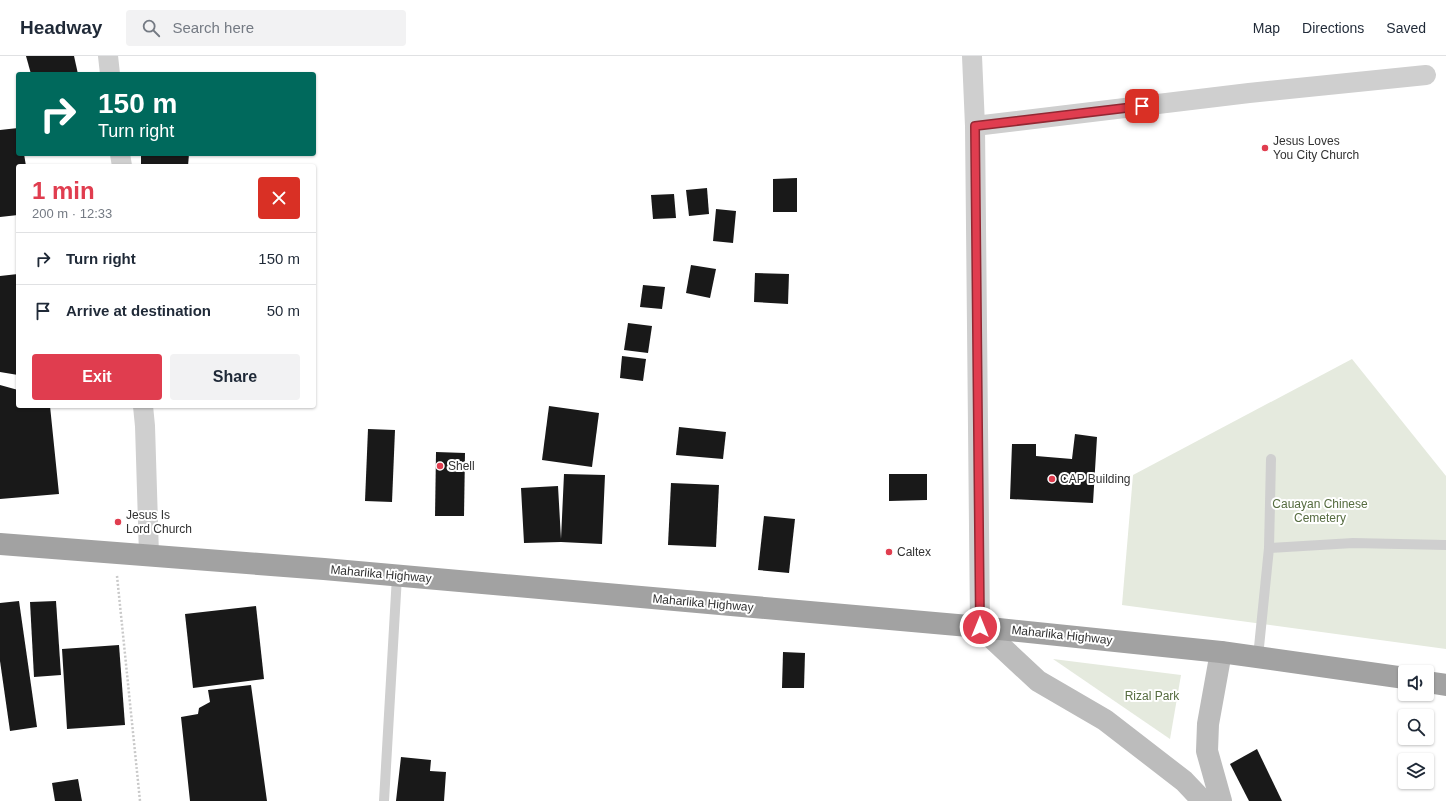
<!DOCTYPE html>
<meta charset="utf-8">
<style>
:root{--surface:#fff;--page:#f2f2f3;--text:#1f2937;--muted:#747a83;--line:#e0e1e3;--accent:#e03d4f}
body{margin:0;font-family:Arial,sans-serif;background:var(--page);color:var(--text);height:100vh;display:flex;flex-direction:column;font-size:15px;white-space:nowrap}
*{box-sizing:border-box;margin:0}
p{font-size:13px;color:var(--muted)}
.icon{flex:none;width:22px;height:22px;fill:none;stroke:currentColor;stroke-width:2;stroke-linecap:round;stroke-linejoin:round}
.map{position:relative;flex:1;overflow:hidden}
.details{position:absolute;left:16px;top:108px;width:300px;height:244px;display:flex;flex-direction:column;background:var(--surface);border-radius:4px;box-shadow:0 1px 3px #0004}
.details>*{flex:none}
.guide{position:absolute;left:16px;top:16px;width:300px;height:84px;border-radius:4px;box-shadow:0 1px 3px #0004;background:#00695c;color:#fff;overflow:hidden}
.fabs{position:absolute;left:1398px;top:609px;display:grid;gap:8px}
.fabs a{display:grid;place-items:center;width:36px;height:36px;border-radius:4px;background:var(--surface);box-shadow:0 1px 3px #0004;font-size:20px}
.pin{position:absolute;display:grid;place-items:center;width:34px;height:34px;color:#fff;margin:-17px;border-radius:8px;box-shadow:0 2px 6px #0006}
.me{position:absolute;width:44px;margin:-22px;rotate:0deg;stroke-linejoin:round;filter:drop-shadow(0 0 3px #0008)}
.turn{display:flex;align-items:center;gap:14px;height:84px;padding:0 16px;font-size:18px}
.turn .icon{width:52px;height:52px;stroke-width:2.5}
.turn b{display:block;font-size:28px;line-height:34px}
.round{display:grid;place-items:center;flex:none;width:42px;height:42px;border-radius:4px;background:var(--page)}
.overview{display:flex;align-items:center;justify-content:space-between;height:68px;padding:0 16px}
h1{font-size:24px;font-weight:700;line-height:30px;color:var(--accent)}
.button{display:flex;gap:8px;margin-top:auto;padding:8px 16px}
.button a{flex:1;height:46px;border-radius:4px;background:var(--accent);color:#fff;font-size:16px;font-weight:700;line-height:46px;text-align:center}
.button a+a{background:var(--page);color:var(--text)}
ul{padding:0;list-style:none}
li{display:flex;align-items:center;gap:12px;height:52px;padding:0 16px;border-top:1px solid var(--line)}
li div{flex:1}
li b{display:block;font-size:15px}
li em{font-style:normal}
header{display:flex;align-items:center;gap:24px;box-sizing:border-box;height:56px;padding:0 20px;background:var(--surface);border-bottom:1px solid var(--line)}
header strong{font-size:19px}
nav{display:flex;gap:22px;margin-inline-start:auto;font-size:14px}
.search{width:280px;height:36px;background:var(--page);display:flex;align-items:center;gap:10px;box-sizing:border-box;padding:0 14px;border-radius:4px;color:var(--muted);font-size:15px}
.map>svg:first-child{display:block}
</style>
<header>
<strong>Headway</strong>
<div class="search"><svg class="icon" aria-label="search" viewBox="0 0 24 24"><circle cx="10" cy="10" r="6"/><path d="M15 15l6 6"/></svg>Search here</div>
<nav><a>Map</a><a>Directions</a><a>Saved</a></nav>
</header>
<div class="map">
<svg width="1446" height="745" viewBox="0 0 1446 745">
<rect width="100%" height="100%" fill="#fff"/>
<g fill="#e5eade">
<polygon points="1352,303 1446,420 1446,593 1122,549 1133,419"/>
<polygon points="1053,603 1181,619 1170,683"/>
</g>
<g fill="#191919">
<polygon points="26,0 74,0 78,18 31,18"/>
<polygon points="18,72 18,98 24,98 26,110 18,110 18,159 0,161 0,74"/>
<polygon points="141,98 189,98 188,110 141,110"/>
<polygon points="797,122 797,156 773,156 773,123"/>
<polygon points="707,132 709,158 689,160 686,134"/>
<polygon points="674,138 676,162 653,163 651,139"/>
<polygon points="716,153 736,155 733,187 713,185"/>
<polygon points="691,209 716,213 710,242 686,237"/>
<polygon points="755,217 789,218 788,248 754,246"/>
<polygon points="18,218 18,319 0,316 0,220"/>
<polygon points="643,229 665,231 662,253 640,251"/>
<polygon points="628,267 652,270 648,297 624,294"/>
<polygon points="622,300 646,303 643,325 620,322"/>
<polygon points="0,329 18,334 18,350 50,350 59,438 0,443"/>
<polygon points="549,350 599,357 592,411 542,404"/>
<polygon points="679,371 726,376 723,403 676,399"/>
<polygon points="368,373 395,374 392,446 365,445"/>
<polygon points="1075,378 1097,381 1093,447 1010,443 1012,388 1036,388 1036,400 1072,403"/>
<polygon points="436,396 465,397 464,460 435,460"/>
<polygon points="564,418 605,419 602,488 561,486 524,487 521,432 558,430 561,483"/>
<polygon points="889,418 927,418 927,444 889,445"/>
<polygon points="671,427 719,429 716,491 668,489"/>
<polygon points="764,460 795,463 789,517 758,514"/>
<polygon points="19,545 37,671 10,675 0,605 0,547"/>
<polygon points="56,545 61,619 34,621 30,546"/>
<polygon points="256,550 264,623 193,632 185,558"/>
<polygon points="119,589 125,669 67,673 62,593"/>
<polygon points="783,596 805,597 804,632 782,632"/>
<polygon points="251,629 267,745 190,745 181,661 198,658 199,652 210,646 208,634"/>
<polygon points="1257,693 1282,745 1249,745 1230,708"/>
<polygon points="401,701 431,704 430,715 446,716 444,745 396,745"/>
<polygon points="78,723 82,745 55,745 52,727"/>
</g>
<g fill="none" stroke-linecap="round" stroke-linejoin="round">
<polyline stroke="#c9c9c9" stroke-width="2.5" stroke-dasharray="2 2" stroke-linecap="butt" points="117,520 140,745"/>
<g stroke="#cfcfcf" stroke-width="10">
<polyline points="1269,492 1353,487 1446,489"/>
<polyline points="1258,601 1269,492 1271,403"/>
<polyline points="384,745 397,520"/>
</g>
<g stroke="#cfcfcf" stroke-width="20">
<polyline points="108,0 110,18"/>
<polyline points="972,0 975,70 980,571"/>
<polyline points="975,70 1249,37 1426,19"/>
<polyline points="120,98 122,110"/>
<polyline points="143,350 145,370 149,499"/>
</g>
<g stroke="#bcbcbc" stroke-width="22">
<polyline points="980,571 1038,625 1105,664 1184,725 1203,745"/>
<polyline points="1221,596 1208,668 1207,695 1221,745"/>
</g>
<g stroke="#a2a2a2" stroke-width="22">
<polyline points="0,488 324,513 980,571 1221,596 1405,622"/>
<polyline points="1427,626 1446,629"/>
</g>
</g>
<g fill="none" stroke-linecap="round" stroke-linejoin="round">
<g stroke="#922833" stroke-width="10">
<polyline id="route" points="980,571 975,70 1142,50"/>
</g>
<use href="#route" stroke="#e03d4f" stroke-width="7"/>
</g>
<g fill="#e03d4f" stroke="#fff" stroke-width="1.5">
<circle cx="1265" cy="92" r="4"/>
<circle cx="440" cy="410" r="4"/>
<circle cx="1052" cy="423" r="4"/>
<circle cx="118" cy="466" r="4"/>
<circle cx="889" cy="496" r="4"/>
</g>
<g text-anchor="middle" stroke-width="4" stroke-linejoin="round" paint-order="stroke">
<g font-size="12" fill="#323232" stroke="#fff" text-anchor="start">
<text x="1273" y="89">Jesus Loves<tspan x="1273" dy="14">You City Church</tspan></text>
<text x="448" y="414">Shell</text>
<text x="1060" y="427">CAP Building</text>
<text x="126" y="463">Jesus Is<tspan x="126" dy="14">Lord Church</tspan></text>
<text x="897" y="500">Caltex</text>
</g>
<g font-size="12" fill="#566c40" stroke="#fff">
<text x="1320" y="452">Cauayan Chinese<tspan x="1320" dy="14">Cemetery</tspan></text>
<text x="1152" y="644">Rizal Park</text>
</g>
<g font-size="12" fill="#323232" stroke="#fff">
<text transform="translate(381 518) rotate(5)" y="4">Maharlika Highway</text>
<text transform="translate(703 547) rotate(5)" y="4">Maharlika Highway</text>
<text transform="translate(1062 579) rotate(6)" y="4">Maharlika Highway</text>
</g>
</g>
</svg>
<div class="fabs">
<a><svg class="icon" aria-label="sound" viewBox="0 0 24 24"><path d="M4 9h4l5-4v14l-5-4H4zM17 9q2 3 0 6"/></svg></a>
<a><svg class="icon" aria-label="search" viewBox="0 0 24 24"><circle cx="10" cy="10" r="6"/><path d="M15 15l6 6"/></svg></a>
<a><svg class="icon" aria-label="layers" viewBox="0 0 24 24"><path d="M12 4l9 5-9 5-9-5zM3 14l9 5 9-5"/></svg></a>
</div>
<div class="pin" style="left:1142px;top:50px;background:#d93025"><svg class="icon" aria-label="arrive" viewBox="0 0 24 24"><path d="M6 21V4h12l-3 4 3 4H6"/></svg></div>
<svg class="me" style="left:980px;top:571px" viewBox="-20 -20 40 40"><circle r="17" fill="#e03d4f" stroke="#fff" stroke-width="3"/><path d="M0-11L8 9 0 5-8 9z" fill="#fff"/></svg>
<div class="guide">
<div class="turn"><svg class="icon" aria-label="right" viewBox="0 0 24 24"><path d="M7 20v-9h11M14 6l5 5-5 5"/></svg><div><b>150 m</b>Turn right</div></div>
</div>
<section class="details">
<div class="overview"><div><h1>1 min</h1><p>200 m · 12:33</p></div><a class="round" style="background:#d93025;color:#fff"><svg class="icon" aria-label="close" viewBox="0 0 24 24"><path d="M6 6l12 12M18 6L6 18"/></svg></a></div>
<ul>
<li><svg class="icon" aria-label="right" viewBox="0 0 24 24"><path d="M7 20v-9h11M14 6l5 5-5 5"/></svg><div><b>Turn right</b></div><em>150 m</em></li>
<li><svg class="icon" aria-label="arrive" viewBox="0 0 24 24"><path d="M6 21V4h12l-3 4 3 4H6"/></svg><div><b>Arrive at destination</b></div><em>50 m</em></li>
</ul>
<div class="button"><a>Exit</a><a>Share</a></div>
</section>
</div>
